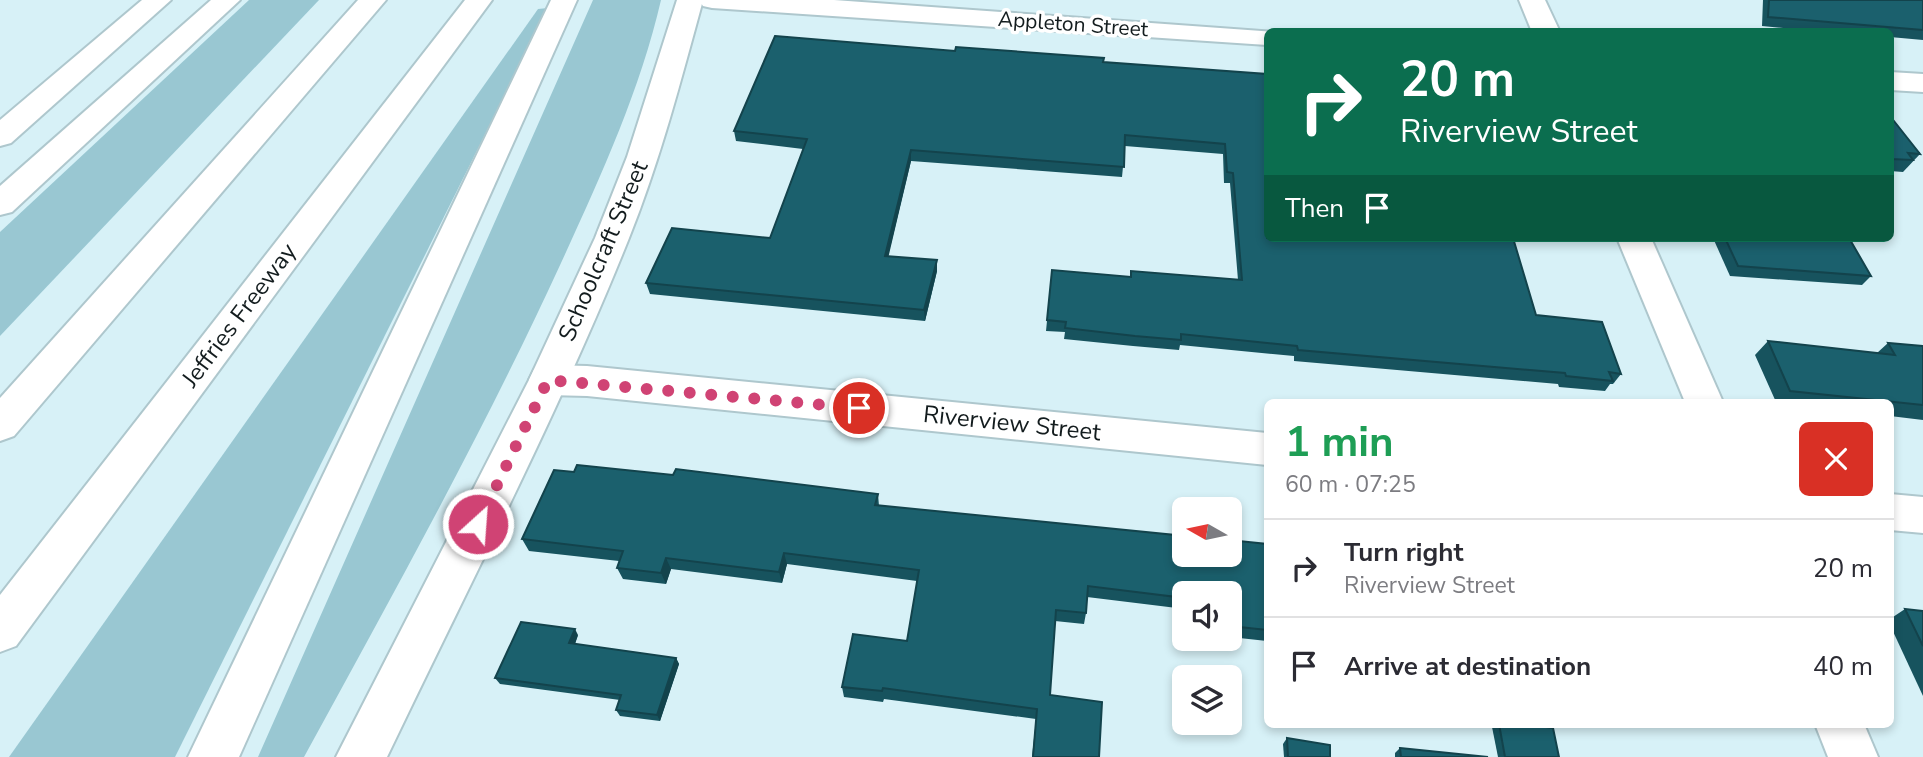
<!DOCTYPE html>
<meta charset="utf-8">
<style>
:root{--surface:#fff;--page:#f2f2f3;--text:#2b2b33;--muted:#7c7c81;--line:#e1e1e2}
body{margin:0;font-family:"Nunito Sans",sans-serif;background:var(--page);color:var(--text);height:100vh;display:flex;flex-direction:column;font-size:26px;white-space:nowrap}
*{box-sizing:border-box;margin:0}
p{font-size:23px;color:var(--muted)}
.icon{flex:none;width:38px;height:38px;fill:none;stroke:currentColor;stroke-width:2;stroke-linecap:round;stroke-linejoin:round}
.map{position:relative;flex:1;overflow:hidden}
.details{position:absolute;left:1264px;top:399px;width:630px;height:329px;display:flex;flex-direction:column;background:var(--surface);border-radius:10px;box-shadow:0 4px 10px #0003}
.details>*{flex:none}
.hud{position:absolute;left:1264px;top:28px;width:630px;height:214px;border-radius:10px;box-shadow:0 4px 10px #0003;background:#0b6e4f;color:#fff;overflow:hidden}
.needle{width:46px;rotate:279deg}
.fabs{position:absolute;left:1172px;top:497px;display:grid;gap:14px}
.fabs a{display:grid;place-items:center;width:70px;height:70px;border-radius:10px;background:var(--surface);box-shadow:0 4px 10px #0003;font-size:35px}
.pin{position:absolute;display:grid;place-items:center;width:60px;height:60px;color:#fff;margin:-30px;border:4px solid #fff;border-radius:50%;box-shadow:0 2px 7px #0007}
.me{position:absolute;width:77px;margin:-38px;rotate:26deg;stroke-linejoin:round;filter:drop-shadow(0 0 5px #0008)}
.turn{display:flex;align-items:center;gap:24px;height:147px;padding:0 21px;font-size:32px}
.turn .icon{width:91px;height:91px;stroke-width:2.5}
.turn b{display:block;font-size:49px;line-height:60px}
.then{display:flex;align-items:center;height:66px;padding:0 21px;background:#0003;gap:14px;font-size:26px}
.round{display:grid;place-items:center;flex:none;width:74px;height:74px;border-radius:10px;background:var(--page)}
.overview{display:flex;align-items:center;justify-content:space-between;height:119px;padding:0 21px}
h1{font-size:42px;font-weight:700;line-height:52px;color:#1e9e55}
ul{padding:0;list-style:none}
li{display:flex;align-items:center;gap:21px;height:98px;padding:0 21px;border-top:2px solid var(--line)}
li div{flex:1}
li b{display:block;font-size:26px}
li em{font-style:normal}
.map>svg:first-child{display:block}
</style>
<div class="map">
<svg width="1923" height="757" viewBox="0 0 1923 757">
<rect width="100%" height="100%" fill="#d7f1f7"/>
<g fill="#99c7d2">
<polygon points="249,0 319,0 0,336 0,232"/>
<path d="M593 0H661C640 91 600 178 561 263 484 431 393 594 304 757H258Z"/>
<polygon points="548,8 175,757 9,757 538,9"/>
</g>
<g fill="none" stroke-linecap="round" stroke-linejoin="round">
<g stroke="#aec7cd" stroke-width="4">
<g id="minor">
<polygon points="699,0 834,0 1277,32 1267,32 1267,45 712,8 703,6"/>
<polygon points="1519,0 1545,0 1560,32 1532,32"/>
<polygon points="1890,72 1923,74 1923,92 1890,90"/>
<polygon points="1617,238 1651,238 1723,402 1685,402"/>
<polygon points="548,365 587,366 1267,433 1267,465 587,396 548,395 534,390 529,380 534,370"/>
<polygon points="1890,494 1923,497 1923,533 1890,530"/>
<polygon points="1815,724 1864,724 1878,757 1828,757"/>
</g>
</g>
<g stroke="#aec7cd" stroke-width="4">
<g id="major">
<polygon points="142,0 171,0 11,143 0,146 0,120"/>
<path d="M677 0H703C681 80 660 161 629 238 558 415 469 585 387 757H336L529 380 595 238 627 157Z"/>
</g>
</g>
<g stroke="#aec7cd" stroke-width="4">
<g id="highway">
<polygon points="211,0 240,0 12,212 0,215 0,186"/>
<polygon points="358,0 386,0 14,436 0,441 0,398"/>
<polygon points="465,0 492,0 16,646 0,652 0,595"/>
<polygon points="551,0 577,0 239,757 188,757"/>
</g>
</g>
<use href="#minor" fill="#fff" fill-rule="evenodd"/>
<use href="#major" fill="#fff" fill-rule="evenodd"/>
<use href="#highway" fill="#fff" fill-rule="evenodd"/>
</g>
<g fill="#17535e">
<polygon points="1763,0 1923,0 1923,40 1890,37 1890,32 1825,32 1762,26"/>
<polygon points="955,51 1103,62 1536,315 1621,374 1613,384 1610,384 1605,391 1559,387 1558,384 1294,361 1294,356 1180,345 1179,350 1133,346 1064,339 1065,332 1046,331 1052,270 1130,277 1131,271 1238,280 1230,183 1224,183 1223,154 1125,146 1122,177 911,161 888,256 937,260 937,271 925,321 650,294 646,283 770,238 803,149 736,141 734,131"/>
<polygon points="1890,116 1920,154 1903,172 1890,171"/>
<polygon points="1713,238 1849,238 1871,276 1862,285 1730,276"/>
<polygon points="1768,341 1877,353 1888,343 1923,346 1923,420 1890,416 1890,402 1776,402 1755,355"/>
<polygon points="574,472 673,475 878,494 879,506 1267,544 1267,641 1230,637 1230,593 1185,593 1185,609 1087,597 1086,613 1084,624 1055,621 1050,695 1099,757 1032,757 1036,719 884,699 883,702 844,697 842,687 907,641 917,581 787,564 782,583 671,569 666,584 623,579 617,568 619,561 529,551 522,539"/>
<polygon points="1905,609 1923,611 1923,696 1890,625 1890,619"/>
<polygon points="578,635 575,644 676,658 679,664 660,721 620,716 616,710 620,700 500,684 495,678"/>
<polygon points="1494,724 1499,724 1559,757 1498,757 1492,727"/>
<polygon points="1287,738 1330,757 1284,757 1283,744"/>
<polygon points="1400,748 1488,757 1395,757 1395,753"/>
</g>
<g fill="#13434c">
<polygon points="911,150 911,161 886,267 885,256"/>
<polygon points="937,260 937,271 925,321 924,310"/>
<polygon points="784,553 787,564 782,583 779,572"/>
<polygon points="666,558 671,569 666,584 661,573"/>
<polygon points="575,629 578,635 573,649 569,643"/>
<polygon points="676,658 679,664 660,721 657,715"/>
</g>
<g fill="#1b606d" stroke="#13434c" stroke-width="2">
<polygon points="1769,0 1923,0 1923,30 1768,17"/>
<polygon points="775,36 955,51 956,47 1104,58 1103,62 1267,74 1267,238 1513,238 1536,315 1602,322 1621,374 1609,372 1613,381 1566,376 1565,373 1298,350 1297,346 1181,334 1181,340 1135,336 1065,328 1066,322 1047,320 1052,270 1131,277 1131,271 1242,280 1233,173 1227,172 1225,144 1125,135 1124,167 911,150 885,256 937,260 924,310 646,283 672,228 770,238 807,139 734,131"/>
<polygon points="1890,116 1920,154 1908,153 1913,160 1890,159"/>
<polygon points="1725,238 1849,238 1871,276 1738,266"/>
<polygon points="1768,341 1895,355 1888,343 1923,346 1923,405 1790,391"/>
<polygon points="577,465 673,475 676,469 878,494 875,505 1185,536 1185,555 1230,555 1230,540 1267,544 1267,630 1230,626 1230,593 1185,593 1185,598 1088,586 1086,613 1056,610 1050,695 1102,702 1099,757 1033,757 1037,709 883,688 882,691 842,687 853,634 907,641 919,570 784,553 779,572 666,558 661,573 617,568 623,551 522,539 554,470 574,472"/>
<polygon points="1905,609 1923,611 1923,646"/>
<polygon points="521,622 575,629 569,643 676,658 657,715 616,710 621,695 495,678"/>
<polygon points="1499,724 1525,724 1553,728 1559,757 1505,757"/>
<polygon points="1287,738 1330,745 1330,757 1288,757"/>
<polygon points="1400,748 1488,757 1401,757"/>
</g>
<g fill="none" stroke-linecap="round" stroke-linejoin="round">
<polyline stroke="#d04374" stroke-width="12" stroke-dasharray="0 21.6" points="478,524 548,380 859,408"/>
</g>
<g text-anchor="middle" stroke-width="7" stroke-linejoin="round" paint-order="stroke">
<g font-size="21" fill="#131c1e" stroke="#fff">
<text transform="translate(1073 24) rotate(4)" y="7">Appleton Street</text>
</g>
<g font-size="24" fill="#131c1e" stroke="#fff">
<text transform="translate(603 251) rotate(-67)" y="8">Schoolcraft Street</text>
<text transform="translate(239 315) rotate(-53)" y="8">Jeffries Freeway</text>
<text transform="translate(1012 423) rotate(6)" y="8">Riverview Street</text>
</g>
</g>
</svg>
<div class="fabs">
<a><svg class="needle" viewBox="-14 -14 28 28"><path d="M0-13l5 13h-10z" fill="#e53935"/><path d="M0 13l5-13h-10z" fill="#7c7c81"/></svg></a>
<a><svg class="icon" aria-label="sound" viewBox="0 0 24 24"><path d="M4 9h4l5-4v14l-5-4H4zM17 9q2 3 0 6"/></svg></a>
<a><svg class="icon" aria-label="layers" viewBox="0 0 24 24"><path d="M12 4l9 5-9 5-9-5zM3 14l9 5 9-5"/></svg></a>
</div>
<div class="pin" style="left:859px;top:408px;background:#d93025"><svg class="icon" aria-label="arrive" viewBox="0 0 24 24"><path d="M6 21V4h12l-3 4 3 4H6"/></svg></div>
<svg class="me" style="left:478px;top:524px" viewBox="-20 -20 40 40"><circle r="17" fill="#d04374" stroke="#fff" stroke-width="3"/><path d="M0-11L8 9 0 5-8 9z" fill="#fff"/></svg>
<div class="hud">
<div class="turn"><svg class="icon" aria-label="right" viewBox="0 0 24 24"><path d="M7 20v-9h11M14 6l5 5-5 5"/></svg><div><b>20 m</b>Riverview Street</div></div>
<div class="then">Then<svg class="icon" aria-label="arrive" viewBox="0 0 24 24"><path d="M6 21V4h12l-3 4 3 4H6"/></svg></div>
</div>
<section class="details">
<div class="overview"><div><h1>1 min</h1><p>60 m · 07:25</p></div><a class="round" style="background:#d93025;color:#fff"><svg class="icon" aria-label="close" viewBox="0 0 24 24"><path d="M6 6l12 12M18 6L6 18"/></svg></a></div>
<ul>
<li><svg class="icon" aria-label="right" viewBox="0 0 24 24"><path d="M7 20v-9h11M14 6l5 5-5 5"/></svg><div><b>Turn right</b><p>Riverview Street</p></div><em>20 m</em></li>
<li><svg class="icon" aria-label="arrive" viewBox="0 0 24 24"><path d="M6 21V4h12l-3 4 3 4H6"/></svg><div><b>Arrive at destination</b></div><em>40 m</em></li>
</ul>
</section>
</div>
